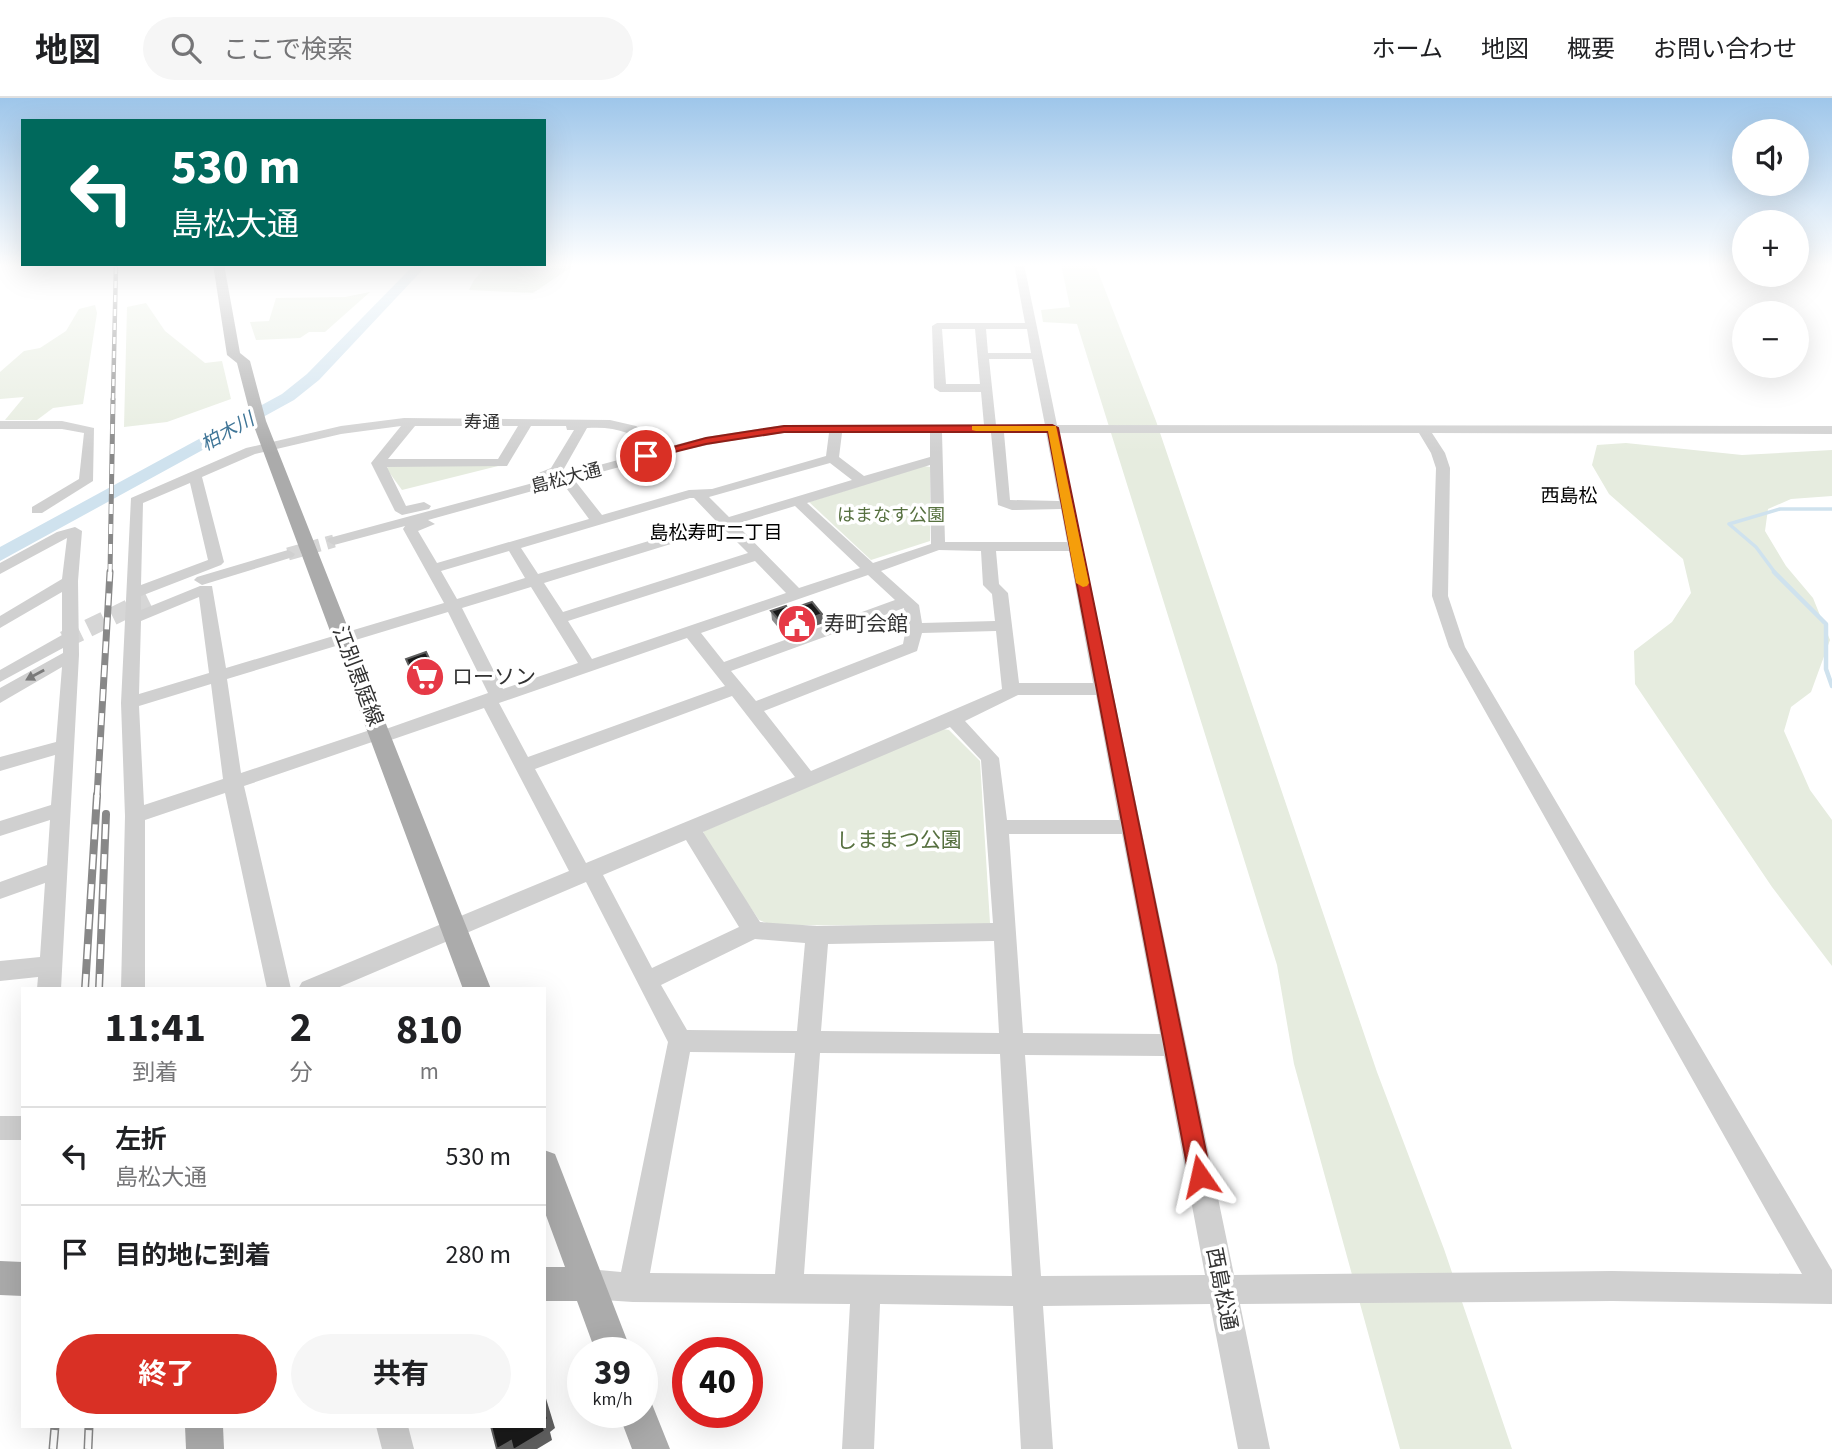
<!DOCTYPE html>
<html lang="ja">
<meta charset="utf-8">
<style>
:root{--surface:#fff;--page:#f6f6f6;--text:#202124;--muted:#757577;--line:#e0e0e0;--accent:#d93025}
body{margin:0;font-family:"Source Sans 3","Noto Sans JP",sans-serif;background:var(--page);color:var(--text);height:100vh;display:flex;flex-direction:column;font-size:26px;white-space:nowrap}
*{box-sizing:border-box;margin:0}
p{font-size:23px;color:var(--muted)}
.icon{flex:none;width:38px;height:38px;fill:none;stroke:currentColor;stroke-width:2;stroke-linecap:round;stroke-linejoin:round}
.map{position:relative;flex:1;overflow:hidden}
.drawer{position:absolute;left:21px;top:889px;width:525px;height:441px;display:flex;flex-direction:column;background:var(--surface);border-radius:0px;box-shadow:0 7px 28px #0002}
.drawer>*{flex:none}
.hud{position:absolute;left:21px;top:21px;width:525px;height:147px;border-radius:0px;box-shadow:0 7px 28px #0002;background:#00695c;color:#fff;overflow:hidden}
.buttons{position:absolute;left:1732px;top:21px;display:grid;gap:14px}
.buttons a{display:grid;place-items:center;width:77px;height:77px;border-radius:50%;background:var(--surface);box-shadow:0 7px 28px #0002;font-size:35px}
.speed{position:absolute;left:567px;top:1239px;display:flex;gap:14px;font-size:35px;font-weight:700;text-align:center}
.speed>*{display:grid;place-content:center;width:91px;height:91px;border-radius:50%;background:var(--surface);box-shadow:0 7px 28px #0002;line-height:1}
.speed small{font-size:18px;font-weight:400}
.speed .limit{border:10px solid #d22;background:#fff;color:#111}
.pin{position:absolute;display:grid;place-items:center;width:60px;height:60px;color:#fff;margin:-30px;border:4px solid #fff;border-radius:50%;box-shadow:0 2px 7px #0007}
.me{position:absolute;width:77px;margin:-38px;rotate:349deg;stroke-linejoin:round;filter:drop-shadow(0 0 5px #0008)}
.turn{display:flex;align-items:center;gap:24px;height:147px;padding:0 35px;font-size:32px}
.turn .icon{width:91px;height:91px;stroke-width:2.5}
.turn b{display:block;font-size:49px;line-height:60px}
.eta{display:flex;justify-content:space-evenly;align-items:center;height:119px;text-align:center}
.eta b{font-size:42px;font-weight:700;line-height:49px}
.action{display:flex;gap:14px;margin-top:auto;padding:14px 35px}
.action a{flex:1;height:80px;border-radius:42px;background:var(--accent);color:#fff;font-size:28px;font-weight:700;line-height:80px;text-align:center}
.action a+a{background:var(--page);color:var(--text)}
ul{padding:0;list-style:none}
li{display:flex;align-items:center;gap:21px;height:98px;padding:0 35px;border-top:2px solid var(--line)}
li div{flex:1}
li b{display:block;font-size:26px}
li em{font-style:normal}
header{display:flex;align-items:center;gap:42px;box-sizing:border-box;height:98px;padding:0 35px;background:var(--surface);border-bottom:2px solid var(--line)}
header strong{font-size:33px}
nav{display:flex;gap:38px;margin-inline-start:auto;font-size:24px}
.search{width:490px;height:63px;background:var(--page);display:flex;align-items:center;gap:18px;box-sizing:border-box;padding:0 24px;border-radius:38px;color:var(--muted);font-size:26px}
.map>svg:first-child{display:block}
</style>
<header>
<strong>地図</strong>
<div class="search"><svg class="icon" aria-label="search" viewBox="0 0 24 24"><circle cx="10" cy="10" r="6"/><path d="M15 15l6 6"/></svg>ここで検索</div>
<nav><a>ホーム</a><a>地図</a><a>概要</a><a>お問い合わせ</a></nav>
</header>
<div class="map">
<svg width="1832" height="1351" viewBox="0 0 1832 1351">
<rect width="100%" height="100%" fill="#fff"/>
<g fill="#e6ecdf">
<polygon points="489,166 576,166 533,195 469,192 474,182"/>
<polygon points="1061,166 1095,166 1156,323 1377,974 1444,1151 1512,1351 1400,1351 1294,966 1277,867 1077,226 1043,224 1041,212 1070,209"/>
<polygon points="370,194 325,234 309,234 300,240 256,242 250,224 269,223 276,200 345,199"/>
<polygon points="146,205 165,233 205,265 222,263 231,301 167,324 124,329 127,209"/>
<polygon points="95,207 97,215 83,306 53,310 37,322 5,322 24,299 0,301 0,274 24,253 40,250 66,233 79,211"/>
<polygon points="1626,345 1742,357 1832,352 1832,398 1791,401 1768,411 1765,433 1786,468 1813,500 1830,542 1811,594 1791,609 1784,633 1810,692 1832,722 1832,868 1772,789 1635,586 1634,553 1672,524 1691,495 1683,461 1609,396 1592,367 1597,347"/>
<polygon points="393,367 498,368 402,392 386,370"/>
<polygon points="924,368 930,369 930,443 871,462 809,404"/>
<polygon points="943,631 949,632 980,663 990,825 982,828 771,827 759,822 702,738 704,733"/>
</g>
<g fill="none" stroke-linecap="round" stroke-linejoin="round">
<polyline stroke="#cfe2ee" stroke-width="3.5" points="1776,476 1756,449 1729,426 1780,411 1832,411"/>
<polyline stroke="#cfe2ee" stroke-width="4.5" points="1774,474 1826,526 1826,571 1832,588"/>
<polygon fill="#cfe2ee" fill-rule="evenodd" points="415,166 428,166 319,282 294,302 0,463 0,449 282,296 307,276"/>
<polyline stroke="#d6d6d6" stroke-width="13" stroke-dasharray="13 7" stroke-linecap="butt" points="288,456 334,443"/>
<polyline stroke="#d6d6d6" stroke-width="18" stroke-dasharray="18 9" stroke-linecap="butt" points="64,542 148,501"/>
<g fill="#d0d0d0" fill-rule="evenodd">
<path d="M1014 166H1024L1057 327 1832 328V336L1432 335 1445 355 1450 370 1448 498 1465 549 1832 1172V1206L1612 1203 1240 1206 1270 1351H1238L1210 1206 1043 1208 1053 1351H1021L1013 1208 880 1206 874 1351H842L850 1206 633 1204 588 1201 578 1196 573 1186 578 1176 588 1171 621 1174 668 944 586 784 335 891H298L302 884 569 773 484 610 388 643H375L244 688 291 891H267L225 695 145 722V891H121L125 718 121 605 131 400 246 350 341 328 404 320 610 322 636 328 667 349 706 339 784 327H984L981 294H940L934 290 932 228 937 225H1025ZM942 231H975L980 286H946ZM986 231H1027L1031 255H988ZM989 261H1032L1045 327H996ZM401 328 371 365 395 413 402 417 429 411 431 408 424 404 406 408 387 369 507 368 531 328H566L567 332H574L551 370 531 378 538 382 561 376 587 330C614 328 634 334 655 352L329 440 327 443 334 447 405 428 403 431 444 505 226 570 212 488H200L141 512V498L221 467 224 464 202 379 255 356 341 336ZM415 328H518L498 361H388ZM784 335H829L826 358 712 391 689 392 602 417 576 384H566L564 387 589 421 437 465 418 433 435 426 428 422 652 360C661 363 673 355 684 352 717 344 750 340 784 335ZM842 335H930V359L864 378 839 359ZM942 335H991L998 407 1012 412 1061 411 1067 444H945ZM1004 335H1046L1059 403 1010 402ZM1059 335H1419L1431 355 1436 370 1432 498 1449 549 1802 1176 1612 1173 1234 1177ZM830 365 852 382 729 419 709 399ZM930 367 931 446 873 465 807 405ZM190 385 208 462 141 487 143 405ZM690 400H694L716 423 538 476 521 450ZM795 408 860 470 799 490 736 426ZM723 430 748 455 563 514 544 485ZM939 452 981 453 983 487 992 496 995 523 922 525 919 507 881 473ZM509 453 525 480 457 501 441 473ZM996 453H1069L1093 585H1019L1008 495 999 486ZM755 463 786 495 592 561 568 523ZM868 477 895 502 724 564 701 535ZM531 489 578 565 503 591 462 510ZM199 499 209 575 139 596 141 523ZM904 510 906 530 903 546 756 603 731 573ZM448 514 488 595 386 631H373L241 675 227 581ZM996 533 1002 591 811 673 764 613 917 553 922 535ZM687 540 725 588 528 659 499 605ZM211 586 223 681 144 707 139 608ZM1018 597H1096L1119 722H1007L999 660 965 623ZM732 598 795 679 586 765 535 671ZM950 629 981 662 993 825 817 828 760 824 703 734ZM1009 736H1122L1160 936 1023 935ZM686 742 739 829 652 870 603 777ZM755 841 805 845 797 933 687 932 661 887ZM994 843 999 935 821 933 828 846ZM690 954 795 955 775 1176 650 1175ZM820 955 1000 956 1012 1178 804 1176ZM1025 957 1164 958 1205 1177 1041 1178Z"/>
<polygon points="0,323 62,323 94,330 93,383 42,415 32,415 32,409 79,381 84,335 62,331 0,331"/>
<polygon points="75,429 82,433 78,483 79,557 61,891 37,891 38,879 0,883 0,863 40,859 45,785 0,801 0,784 47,767 50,722 0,738 0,723 51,707 55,657 0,673 0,659 56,644 62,569 0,605 0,590 63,555 63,550 0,584 0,572 62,537 62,494 0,530 0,518 62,481 67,440 0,476 0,465 57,434"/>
<polygon points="288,452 295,456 293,459 202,487 194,482 197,479"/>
<rect x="0" y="1018" width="23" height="24"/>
<polygon points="376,1328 408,1328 414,1351 382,1351"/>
</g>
<g fill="#ababab" fill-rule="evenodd">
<polygon points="213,166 224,166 240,255 250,263 266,323 491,891 463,891 252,323 237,265 227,257"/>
<polygon points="544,1052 555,1056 632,1255 596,1255 577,1203 544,1203 544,1169 565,1169 544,1112"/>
<polygon points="0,1163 23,1164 23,1198 0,1197"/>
<polygon points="642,1297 650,1301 670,1351 632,1351 618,1314 642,1314"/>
<polygon points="185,1328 223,1328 224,1351 186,1351"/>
</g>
<g stroke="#888" stroke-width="4.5">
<polyline id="rail-far4" points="113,302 116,166"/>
</g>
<g stroke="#888" stroke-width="5">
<polyline id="rail-far3" points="110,476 113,301"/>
</g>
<g stroke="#888" stroke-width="7">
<polyline id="rail-far2" points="97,699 110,474"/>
</g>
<g stroke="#888" stroke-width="8">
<g id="rail-far1">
<polyline points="85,891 97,697"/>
<polyline points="99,891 106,716"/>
</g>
</g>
<g stroke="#888" stroke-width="9">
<g id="rail">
<polyline points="53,1351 55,1328"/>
<polyline points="88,1351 89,1328"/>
</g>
</g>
<use href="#rail-far4" stroke="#fff" stroke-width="2.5" stroke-dasharray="7" stroke-linecap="butt"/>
<use href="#rail-far3" stroke="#fff" stroke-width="3.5" stroke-dasharray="10" stroke-linecap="butt"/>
<use href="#rail-far2" stroke="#fff" stroke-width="4.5" stroke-dasharray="12" stroke-linecap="butt"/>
<use href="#rail-far1" stroke="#fff" stroke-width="5" stroke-dasharray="15" stroke-linecap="butt"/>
<use href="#rail" stroke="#fff" stroke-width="6" stroke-dasharray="19" stroke-linecap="butt"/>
</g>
<polygon fill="#8c8c8c" points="789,512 822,516 823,525 786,539 772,522 771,513"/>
<g fill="#5f5f5f">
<polygon points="822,516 823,525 786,539 786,530"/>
<polygon points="438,579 441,588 420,592 416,583"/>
<polygon points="544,1294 555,1330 550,1334 552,1342 537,1351 497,1351 511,1343 544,1328"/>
</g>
<g fill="#1a1a1a" stroke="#5f5f5f" stroke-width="2">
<polygon points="812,504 822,516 786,530 771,513 786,508 789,512"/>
<polygon points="426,554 438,579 416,583 406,561"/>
<polygon points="544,1310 548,1321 544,1323"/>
<polygon points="491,1328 543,1328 545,1333 515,1351 513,1351 511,1343 497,1351"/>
</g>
<defs><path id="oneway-solid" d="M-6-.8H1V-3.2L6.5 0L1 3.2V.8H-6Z" transform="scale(1.75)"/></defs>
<use fill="#7a7a7a" href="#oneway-solid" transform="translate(35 577) rotate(151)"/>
<linearGradient id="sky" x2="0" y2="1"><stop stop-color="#9ec6ea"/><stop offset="0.47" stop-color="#fff"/><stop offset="1" stop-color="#fff" stop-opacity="0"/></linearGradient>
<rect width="1832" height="355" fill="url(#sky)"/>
<polygon fill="#d93025" stroke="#8d1f18" stroke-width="2" points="1052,327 1058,330 1211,1078 1208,1085 1200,1089 1192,1085 1189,1078 1048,334 784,334 706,346 646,361 640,358 706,340 784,328"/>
<polygon fill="#f59e0b" points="972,328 1056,328 1089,485 1087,488 1083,489 1076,485 1048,333 976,333 972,332"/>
<defs>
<g id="civic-disc" transform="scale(2.0125)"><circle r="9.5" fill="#e63946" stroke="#fff"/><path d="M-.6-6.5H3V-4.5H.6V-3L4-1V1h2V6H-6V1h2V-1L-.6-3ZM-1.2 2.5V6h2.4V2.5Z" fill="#fff"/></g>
<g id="supermarket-disc" transform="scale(2.0125)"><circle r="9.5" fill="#e63946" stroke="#fff"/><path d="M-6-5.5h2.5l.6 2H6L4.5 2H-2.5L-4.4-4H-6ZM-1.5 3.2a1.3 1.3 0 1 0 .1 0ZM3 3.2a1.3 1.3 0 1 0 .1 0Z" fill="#fff"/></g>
</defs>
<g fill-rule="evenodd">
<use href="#civic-disc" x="797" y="526"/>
<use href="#supermarket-disc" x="425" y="579"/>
</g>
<g text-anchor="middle" stroke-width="7" stroke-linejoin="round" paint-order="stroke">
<g font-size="18" fill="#333" stroke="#fff">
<text x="482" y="330">寿通</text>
<text transform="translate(566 380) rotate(-15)" y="6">島松大通</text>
</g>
<g font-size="18" fill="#56703f" stroke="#fff">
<text x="891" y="423">はまなす公園</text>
</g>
<g font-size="19" font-style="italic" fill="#3f7597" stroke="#fff">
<text transform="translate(227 333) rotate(-29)" y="7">柏木川</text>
</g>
<g font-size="19" fill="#000" stroke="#fff">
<text x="1569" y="404">西島松</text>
<text x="716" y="441">島松寿町二丁目</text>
</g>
<g font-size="21" fill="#333" stroke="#fff" text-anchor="start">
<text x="824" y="533">寿町会館</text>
<text x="452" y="586">ローソン</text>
</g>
<g font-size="21" fill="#333" stroke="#fff">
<text transform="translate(358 578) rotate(69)" y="7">江別恵庭線</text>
<text transform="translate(1222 1191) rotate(79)" y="7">西島松通</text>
</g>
<g font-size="21" fill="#56703f" stroke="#fff">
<text x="899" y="749">しままつ公園</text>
</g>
</g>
</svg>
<div class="buttons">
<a><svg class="icon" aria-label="sound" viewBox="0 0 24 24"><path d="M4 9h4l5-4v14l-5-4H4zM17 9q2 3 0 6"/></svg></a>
<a>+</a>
<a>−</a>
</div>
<div class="speed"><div>39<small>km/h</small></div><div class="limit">40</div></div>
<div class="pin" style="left:646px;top:358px;background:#d93025"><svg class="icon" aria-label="arrive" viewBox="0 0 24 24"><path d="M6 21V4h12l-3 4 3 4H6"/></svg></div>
<svg class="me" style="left:1200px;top:1078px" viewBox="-20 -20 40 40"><path d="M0-17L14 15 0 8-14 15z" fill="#d93025" stroke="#fff" stroke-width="4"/></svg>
<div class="hud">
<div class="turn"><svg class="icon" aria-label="left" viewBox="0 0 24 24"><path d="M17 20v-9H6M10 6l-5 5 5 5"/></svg><div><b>530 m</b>島松大通</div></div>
</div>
<section class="drawer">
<div class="eta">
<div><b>11:41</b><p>到着</p></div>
<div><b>2</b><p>分</p></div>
<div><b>810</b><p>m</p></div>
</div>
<ul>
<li><svg class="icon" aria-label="left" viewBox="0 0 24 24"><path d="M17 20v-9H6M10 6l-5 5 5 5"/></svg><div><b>左折</b><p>島松大通</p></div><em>530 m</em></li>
<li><svg class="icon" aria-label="arrive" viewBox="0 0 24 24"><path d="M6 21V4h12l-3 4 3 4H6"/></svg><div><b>目的地に到着</b></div><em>280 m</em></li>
</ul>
<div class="action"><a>終了</a><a>共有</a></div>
</section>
</div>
